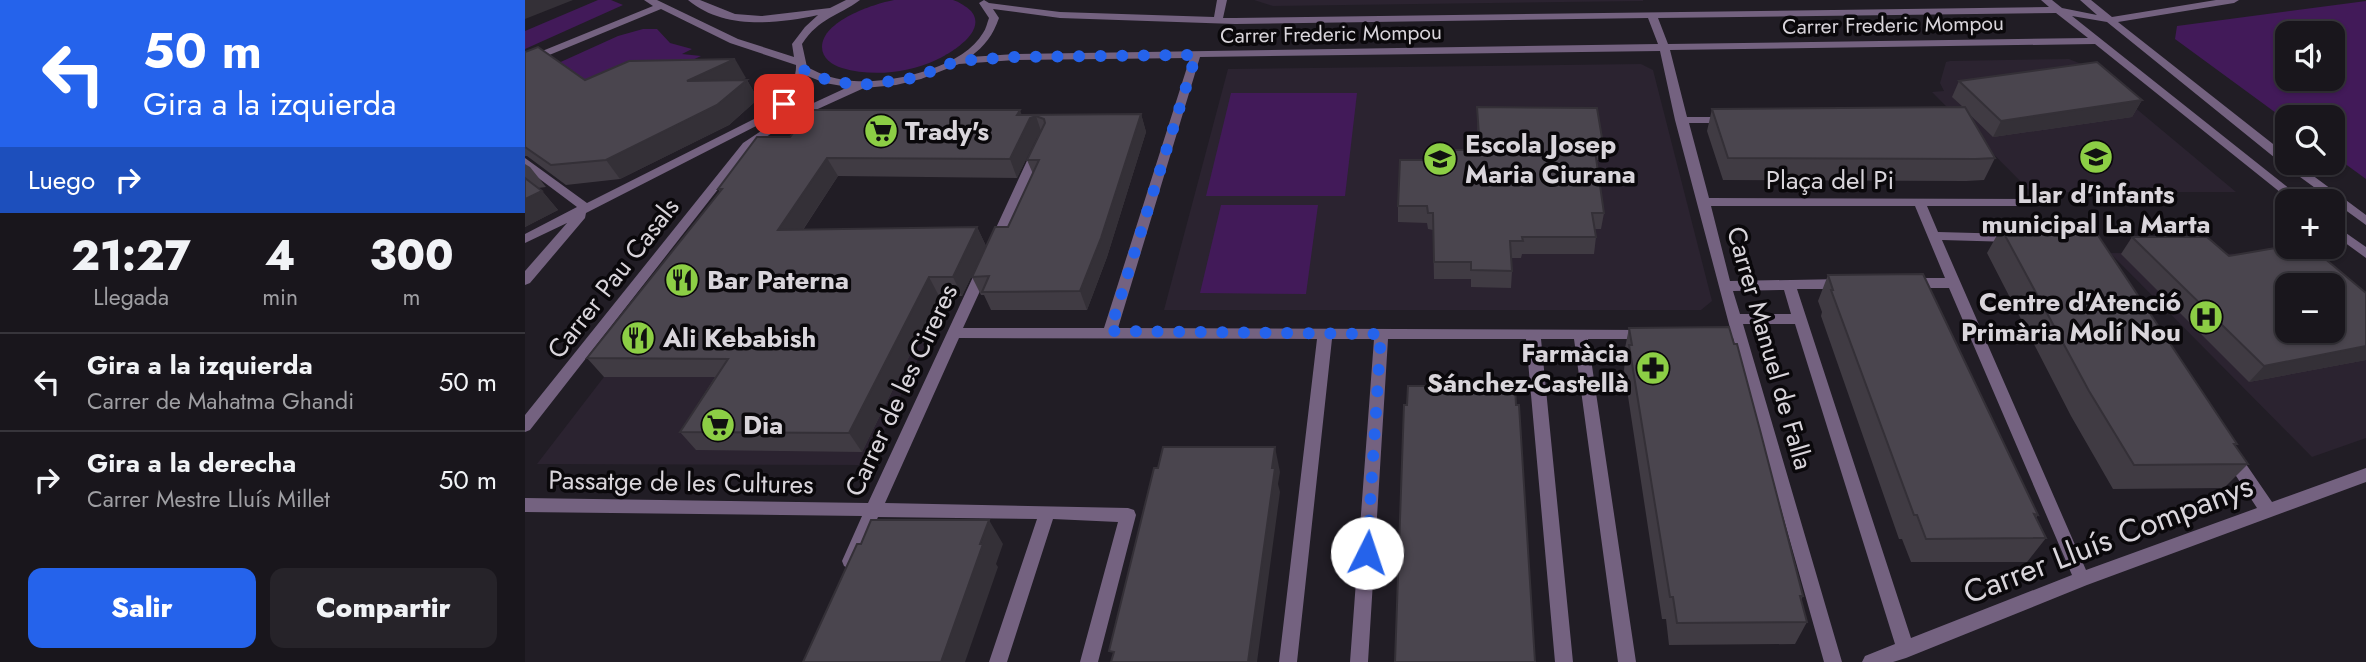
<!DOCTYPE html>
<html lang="es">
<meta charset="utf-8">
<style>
:root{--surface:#19161c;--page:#262329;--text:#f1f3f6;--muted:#9f9fa3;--line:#37353b;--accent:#2563eb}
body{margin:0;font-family:Jost,sans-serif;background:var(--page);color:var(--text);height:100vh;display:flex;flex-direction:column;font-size:26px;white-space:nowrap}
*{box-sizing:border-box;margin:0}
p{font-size:23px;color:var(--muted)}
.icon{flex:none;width:38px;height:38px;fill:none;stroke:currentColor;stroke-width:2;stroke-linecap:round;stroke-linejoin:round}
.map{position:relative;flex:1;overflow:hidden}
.details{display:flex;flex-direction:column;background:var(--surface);width:525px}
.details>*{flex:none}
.guide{background:#2563eb;color:#fff;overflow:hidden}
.tools{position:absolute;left:1750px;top:21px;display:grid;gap:14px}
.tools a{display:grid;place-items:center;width:70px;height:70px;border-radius:14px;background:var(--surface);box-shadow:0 2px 5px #0004,0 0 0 2px var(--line);font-size:35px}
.pin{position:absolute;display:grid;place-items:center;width:60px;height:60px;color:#fff;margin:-30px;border-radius:14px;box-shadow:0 4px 10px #0006}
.me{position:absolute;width:77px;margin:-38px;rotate:4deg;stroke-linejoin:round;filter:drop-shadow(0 0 5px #0008)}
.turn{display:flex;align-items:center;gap:24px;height:147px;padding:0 28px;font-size:32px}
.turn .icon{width:91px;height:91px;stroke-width:2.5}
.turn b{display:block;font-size:49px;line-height:60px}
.then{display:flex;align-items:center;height:66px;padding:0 28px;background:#0003;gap:14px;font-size:26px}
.eta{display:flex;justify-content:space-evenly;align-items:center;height:119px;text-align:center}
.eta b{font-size:42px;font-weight:800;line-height:49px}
.action{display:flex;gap:14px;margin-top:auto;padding:14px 28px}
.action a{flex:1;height:80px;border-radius:14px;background:var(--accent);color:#fff;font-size:28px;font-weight:800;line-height:80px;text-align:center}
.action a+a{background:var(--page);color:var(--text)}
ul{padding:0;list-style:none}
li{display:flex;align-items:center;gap:21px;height:98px;padding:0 28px;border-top:2px solid var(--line)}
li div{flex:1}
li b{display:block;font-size:26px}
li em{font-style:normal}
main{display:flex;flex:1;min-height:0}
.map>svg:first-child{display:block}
</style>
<main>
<section class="details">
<div class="guide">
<div class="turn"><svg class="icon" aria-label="left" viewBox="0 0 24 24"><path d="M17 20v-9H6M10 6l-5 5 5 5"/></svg><div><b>50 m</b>Gira a la izquierda</div></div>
<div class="then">Luego<svg class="icon" aria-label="right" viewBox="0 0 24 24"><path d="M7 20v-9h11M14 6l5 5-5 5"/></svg></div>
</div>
<div class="eta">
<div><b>21:27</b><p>Llegada</p></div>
<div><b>4</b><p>min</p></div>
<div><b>300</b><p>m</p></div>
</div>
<ul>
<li><svg class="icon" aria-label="left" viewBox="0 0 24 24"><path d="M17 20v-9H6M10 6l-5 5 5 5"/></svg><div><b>Gira a la izquierda</b><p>Carrer de Mahatma Ghandi</p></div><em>50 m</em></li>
<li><svg class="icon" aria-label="right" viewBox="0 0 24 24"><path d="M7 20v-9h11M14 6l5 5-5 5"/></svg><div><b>Gira a la derecha</b><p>Carrer Mestre Lluís Millet</p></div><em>50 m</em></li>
</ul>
<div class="action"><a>Salir</a><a>Compartir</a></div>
</section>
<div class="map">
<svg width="1841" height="662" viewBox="0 0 1841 662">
<rect width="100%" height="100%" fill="#211d25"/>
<g fill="#2b2330" fill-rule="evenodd">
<polygon points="729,0 1118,0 1118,1 748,6"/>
<polygon points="1544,59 1559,65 1711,192 1506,192 1407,92 1419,91 1415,83 1421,62 1425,61"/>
<polygon points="1116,64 1128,70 1187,301 1176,310 639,310 703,69"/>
<polygon points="454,231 343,465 12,464 189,234"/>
<path d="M1585 253 1787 254 1841 300V438L1787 457ZM1762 285H1808V331H1762Z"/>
</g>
<g fill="#421a59" fill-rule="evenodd">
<polygon points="73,0 86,0 98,5 0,49 0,31"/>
<path d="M369 0C387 0 410 0 428 0 434 2 441 6 446 11 463 31 426 53 411 60 383 73 347 77 317 68 307 65 297 58 297 47 297 21 348 4 369 0Z"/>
<path d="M1841 1V179L1808 155V117H1762V121L1650 39 1652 26ZM1762 33H1808V79H1762Z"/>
<polygon points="118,29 132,29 145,43 167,49 157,54 176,56 127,79 71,82 47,78 29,65 93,36"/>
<polygon points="706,93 832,93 820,196 681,196"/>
<polygon points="696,205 793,205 781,294 675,293"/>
</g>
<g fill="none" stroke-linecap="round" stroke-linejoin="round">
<g fill="#746280" fill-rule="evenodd">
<path d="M119 0H132L213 39 269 57 267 44 280 27 293 15C251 24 199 30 163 0H175L210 14 236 16 305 8 321 0H335C312 17 295 17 277 44L282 67C297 75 312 80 329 81 366 84 438 68 458 33 461 29 462 23 464 18L454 3 459 0 464 3 535 12 689 17 692 0H702L698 18H710L1524 7 1516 0H1527L1537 8 1572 15 1555 0H1566L1587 17 1691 0H1714L1709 3 1593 22 1762 155V163H1771L1841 215V225L1760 166 1582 22 1547 16 1780 201H1766L1570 44 1145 50 1162 117H1202L1208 120 1202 123H1164L1184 198 1507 199 1509 202 1507 205 1503 206H1402L1413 232 1487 234 1493 238 1487 242 1417 240 1561 570 1732 508 1698 456 1700 451 1706 450 1712 451 1747 502 1841 468V482L1562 585 1381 658 1368 662H1337L1340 656 1370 644 1270 324H1218L1317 662H1299L1208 338H1189L1182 333 1189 328H1205L1150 120 1135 51 675 57 593 328 1125 330 1127 334 1125 338 1120 339H1063L1111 662H1093L1049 339H1016L1048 662H1030L1001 339H863L843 662H825L849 339H807L772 662H754L792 339 434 338 360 503 603 508 609 510 611 515 573 662H555L593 522 528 519 482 662H464L512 519 353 517 331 566 325 569 319 566 317 561 337 516 0 512V498L343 503 454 264 459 262 466 267 438 328H579L665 58 490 60 434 64 396 79 371 85 339 88 262 123 226 147 5 430 0 432V415L218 143 254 119 323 87 300 83 280 75 268 97 247 118 61 213 60 218 5 283 0 285V271L42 223 0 243V234L52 207 0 168V158L62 203 239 114C254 102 272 85 271 65L205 43 136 9 0 65V58L128 6ZM468 9 535 18 710 24 1123 18 1133 44 490 54 445 57C460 46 468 35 474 18ZM1531 13 1563 38 1143 44 1133 18ZM1186 206H1390L1420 278H1384L1377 283 1384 288H1424L1547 575 1386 638 1272 289H1318L1325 284 1318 279 1205 281ZM1259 290 1266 314H1215L1208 291Z"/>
<polygon points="513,146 519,150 476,243 475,246 465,246 464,243 507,150"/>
<polygon points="1808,224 1841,247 1841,258 1808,234"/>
</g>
</g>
<g fill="#403b43">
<polygon points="0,52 60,80 221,78 215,80 222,80 233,99 204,125 95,179 41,185 2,156 0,156"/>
<polygon points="1434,81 1617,100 1607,117 1468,137 1442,112 1470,158 1459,180 1441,181 1198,180 1182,131 1187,109 1438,107 1427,97"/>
<polygon points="952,107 1078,144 1076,160 1071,160 1079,213 1076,229 1070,229 1071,237 1069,254 997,254 996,258 986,258 987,271 986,288 946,287 946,279 909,279 908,230 903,229 902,223 873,222 873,206 915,160 953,150"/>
<polygon points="616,114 621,132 582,257 562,310 466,310 459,295 456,295 447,277 483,227 508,174 502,160 514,136 512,137 492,178 313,176 278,230 452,227 461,246 437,296 414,296 337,452 171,450 155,432 190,377 79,377 62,358 195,192 193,189 265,137 496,115"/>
<polygon points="0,164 5,167 21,187 13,188 17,191 33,210 0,227"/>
<polygon points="1476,228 1712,444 1710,446 1723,464 1699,488 1588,489 1546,416 1462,253"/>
<polygon points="1607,237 1704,256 1841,293 1841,360 1724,382 1596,254"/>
<polygon points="1303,275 1513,515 1511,518 1521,538 1502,562 1386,562 1377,539 1374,539 1296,316 1297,312 1293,301"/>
<polygon points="1104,328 1278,596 1276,600 1282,622 1270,644 1144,645 1141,619 1137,619 1099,370 1100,361 1099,353"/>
</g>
<g fill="#343037">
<polygon points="0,0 48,0 0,19"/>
<polygon points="210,59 221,78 174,100 162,81"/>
<polygon points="222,80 233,99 204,125 95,179 81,160"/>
<polygon points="1617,100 1607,117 1468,137 1476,121"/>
<polygon points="495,110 501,127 505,118 511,116 517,134 512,137 492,178 485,159 492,115"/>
<polygon points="616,114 621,132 582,257 562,310 555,291"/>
<polygon points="302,158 313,176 265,249 253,230"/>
<polygon points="17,191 33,210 0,227 0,199"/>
<polygon points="452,227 461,246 437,296 428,277"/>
<polygon points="404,277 414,296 337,452 324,433"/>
<polygon points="1841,346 1841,360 1724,382 1739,366"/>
<polygon points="750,447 755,472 753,484 755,492 732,662 723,662"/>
<polygon points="464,520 478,544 471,564 473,567 440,662 416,662"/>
</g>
<g fill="#4a454e" stroke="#343037" stroke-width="2" fill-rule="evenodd">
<polygon points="13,47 60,80 104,61 210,59 162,81 222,80 192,105 81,160 26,165 0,147 0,52"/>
<polygon points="1572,62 1617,100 1476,121 1434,81"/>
<polygon points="952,107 1072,108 1078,144 1069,144 1079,213 1067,213 1071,237 997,237 998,241 985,241 987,271 946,270 946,262 909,262 908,213 903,213 902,206 873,206 875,160 915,160 915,150 955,150"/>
<polygon points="1440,107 1470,158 1451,159 1203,158 1187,109"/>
<polygon points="286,110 495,110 492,115 616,114 576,238 555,291 457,292 464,276 447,277 470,227 483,227 514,160 502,160 520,123 519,119 511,116 505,118 485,159 302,158 253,230 452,227 428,277 404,277 324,433 155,432 203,359 62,358 197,189 193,189 232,137 265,137"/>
<polygon points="0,178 17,191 0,199"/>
<polygon points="1476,228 1568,228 1712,444 1709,444 1723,464 1609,465 1564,391"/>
<path d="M1607 237H1682L1704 256 1762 246V247H1786L1841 293V346L1739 366ZM1762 285H1808V331H1762Z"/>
<polygon points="1398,274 1513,515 1509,514 1521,538 1401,539 1392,515 1389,515 1306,290 1308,290 1303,275"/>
<polygon points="1204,327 1209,344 1212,344 1235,430 1278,596 1275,596 1282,622 1152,623 1148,597 1145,597 1104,345 1107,345 1104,328"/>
<polygon points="883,386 990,386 991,405 994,405 1010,662 870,662 879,405 882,405"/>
<polygon points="638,447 750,447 747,468 750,468 723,662 586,662 589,652 584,651 629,468 633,468"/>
<polygon points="346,520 464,520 455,544 458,544 416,662 278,662 332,544 336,544"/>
</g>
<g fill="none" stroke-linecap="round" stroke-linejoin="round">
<polyline stroke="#2563eb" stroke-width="12" stroke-dasharray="0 21.6" points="259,104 270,89 276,69 305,81 337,85 389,78 432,61 490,57 671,55 585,331 856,334 842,553"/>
</g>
<defs>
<g id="supermarket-disc" transform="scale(1.75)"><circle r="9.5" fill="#8cce45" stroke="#0a080b"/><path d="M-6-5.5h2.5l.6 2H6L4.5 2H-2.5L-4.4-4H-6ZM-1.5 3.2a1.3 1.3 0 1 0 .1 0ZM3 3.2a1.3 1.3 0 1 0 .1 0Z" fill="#111"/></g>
<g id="school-disc" transform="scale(1.75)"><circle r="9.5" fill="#8cce45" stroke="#0a080b"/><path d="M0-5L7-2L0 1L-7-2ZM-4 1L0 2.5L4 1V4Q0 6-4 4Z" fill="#111"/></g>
<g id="restaurant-disc" transform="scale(1.75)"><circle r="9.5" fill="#8cce45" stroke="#0a080b"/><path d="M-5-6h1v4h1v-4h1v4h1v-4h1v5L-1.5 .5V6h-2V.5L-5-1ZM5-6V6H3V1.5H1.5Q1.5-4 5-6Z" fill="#111"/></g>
<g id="hospital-disc" transform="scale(1.75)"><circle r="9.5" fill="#8cce45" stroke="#0a080b"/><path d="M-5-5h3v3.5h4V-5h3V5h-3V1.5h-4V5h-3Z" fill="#111"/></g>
<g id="pharmacy-disc" transform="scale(1.75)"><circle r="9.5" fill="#8cce45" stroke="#0a080b"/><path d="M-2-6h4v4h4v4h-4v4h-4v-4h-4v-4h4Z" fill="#111"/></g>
</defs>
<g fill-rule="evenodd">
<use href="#supermarket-disc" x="356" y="131"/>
<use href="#school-disc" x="1571" y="157"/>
<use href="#school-disc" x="915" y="159"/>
<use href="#restaurant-disc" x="157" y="280"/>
<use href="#hospital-disc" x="1681" y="317"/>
<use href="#restaurant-disc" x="113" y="338"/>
<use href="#pharmacy-disc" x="1128" y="368"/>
<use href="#supermarket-disc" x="193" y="425"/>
</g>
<g text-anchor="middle" stroke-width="7" stroke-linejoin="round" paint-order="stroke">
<g font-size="21" fill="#d9d5db" stroke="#0a080b">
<text transform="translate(1368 25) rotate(-1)" y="7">Carrer Frederic Mompou</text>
<text transform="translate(806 34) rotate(-1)" y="7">Carrer Frederic Mompou</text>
</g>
<g font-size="26" font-weight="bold" fill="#d9d5db" stroke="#0a080b" text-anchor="start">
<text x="380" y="140">Trady's</text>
<text x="940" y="153">Escola Josep<tspan x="940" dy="30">Maria Ciurana</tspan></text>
<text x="1571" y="203" text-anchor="middle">Llar d'infants<tspan x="1571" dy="30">municipal La Marta</tspan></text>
<text x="182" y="289">Bar Paterna</text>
<text x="1656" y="311" text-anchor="end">Centre d'Atenció<tspan x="1656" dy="30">Primària Molí Nou</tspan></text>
<text x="138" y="347">Ali Kebabish</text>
<text x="1104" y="362" text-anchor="end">Farmàcia<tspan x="1104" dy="30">Sánchez-Castellà</tspan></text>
<text x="218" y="434">Dia</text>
</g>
<g font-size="26" fill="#d9d5db" stroke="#0a080b">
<text x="1305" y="189">Plaça del Pi</text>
<text transform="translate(88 278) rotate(-52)" y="9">Carrer Pau Casals</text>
<text transform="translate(1245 348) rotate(74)" y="9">Carrer Manuel de Falla</text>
<text transform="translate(376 390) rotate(-65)" y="9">Carrer de les Cireres</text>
<text transform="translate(156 482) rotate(1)" y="9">Passatge de les Cultures</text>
</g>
<g font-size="32" fill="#d9d5db" stroke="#0a080b">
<text transform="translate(1583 539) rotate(-21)" y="11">Carrer Lluís Companys</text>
</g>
</g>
</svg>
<div class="tools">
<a><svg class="icon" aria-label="sound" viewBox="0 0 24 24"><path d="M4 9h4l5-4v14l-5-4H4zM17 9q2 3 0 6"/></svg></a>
<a><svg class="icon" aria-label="search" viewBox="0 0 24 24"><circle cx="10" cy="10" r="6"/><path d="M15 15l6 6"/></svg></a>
<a>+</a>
<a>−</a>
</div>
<div class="pin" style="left:259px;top:104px;background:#d93025"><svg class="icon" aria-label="arrive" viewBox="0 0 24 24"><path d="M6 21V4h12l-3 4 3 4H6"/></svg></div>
<svg class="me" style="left:842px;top:553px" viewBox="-20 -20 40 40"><circle r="19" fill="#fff"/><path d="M0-13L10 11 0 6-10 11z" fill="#2563eb"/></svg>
</div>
</main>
